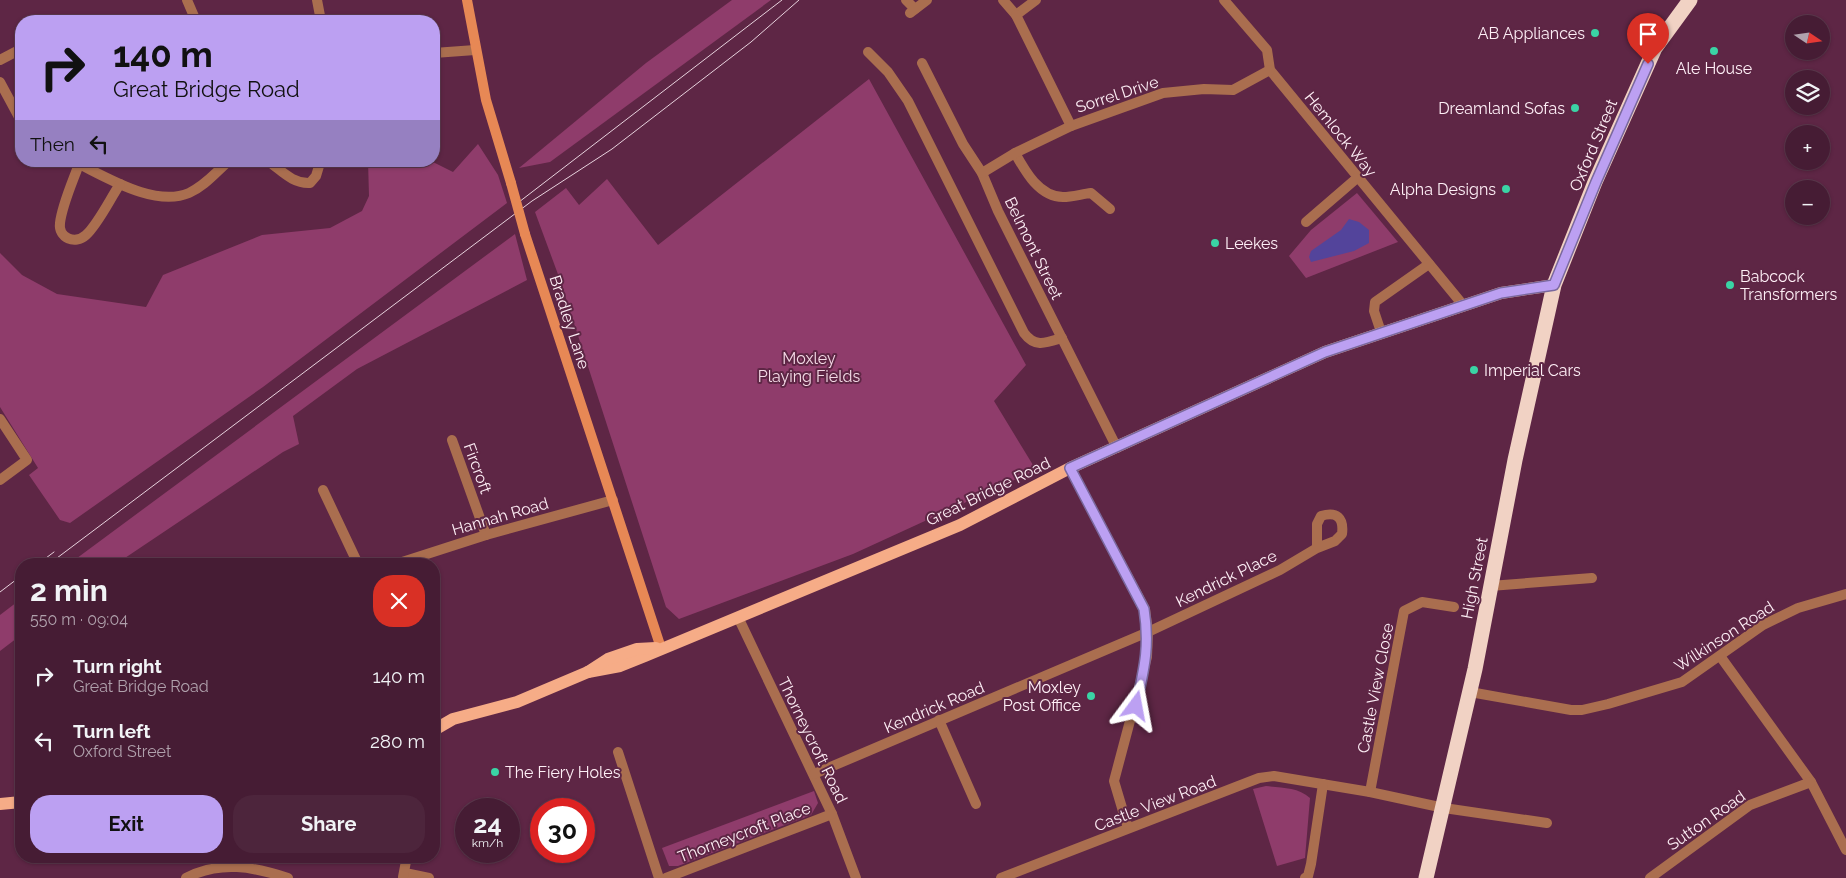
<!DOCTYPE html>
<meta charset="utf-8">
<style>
:root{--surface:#461c34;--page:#4d253c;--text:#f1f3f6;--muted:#b0a1ac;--line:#5e3a4f;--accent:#bca0f2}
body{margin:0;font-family:Raleway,sans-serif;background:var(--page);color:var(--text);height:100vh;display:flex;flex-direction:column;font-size:19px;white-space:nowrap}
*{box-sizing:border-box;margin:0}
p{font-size:16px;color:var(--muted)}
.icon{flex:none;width:28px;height:28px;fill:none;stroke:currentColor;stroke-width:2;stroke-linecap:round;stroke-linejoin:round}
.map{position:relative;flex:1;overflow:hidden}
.side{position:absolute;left:15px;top:558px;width:425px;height:305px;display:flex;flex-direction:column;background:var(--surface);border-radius:20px;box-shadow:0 1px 4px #0004,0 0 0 1px var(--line)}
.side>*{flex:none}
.top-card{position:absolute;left:15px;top:15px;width:425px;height:152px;border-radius:20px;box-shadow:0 1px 4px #0004,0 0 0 1px var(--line);background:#bca0f2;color:#111;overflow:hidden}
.needle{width:32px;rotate:103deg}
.fabs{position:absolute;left:1785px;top:15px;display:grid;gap:10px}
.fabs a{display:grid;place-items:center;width:45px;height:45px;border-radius:50%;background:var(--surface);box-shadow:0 1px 4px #0004,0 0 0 1px var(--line);font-size:25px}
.speed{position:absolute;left:455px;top:798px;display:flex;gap:10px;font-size:25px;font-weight:700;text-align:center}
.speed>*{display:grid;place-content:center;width:65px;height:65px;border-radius:50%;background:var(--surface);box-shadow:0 1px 4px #0004,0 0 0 1px var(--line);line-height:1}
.speed small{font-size:12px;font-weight:400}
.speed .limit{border:8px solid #d22;background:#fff;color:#111}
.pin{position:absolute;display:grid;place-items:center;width:42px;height:42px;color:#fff;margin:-51px -21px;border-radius:50% 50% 50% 0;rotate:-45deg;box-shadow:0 0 5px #0007}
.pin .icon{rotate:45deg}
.me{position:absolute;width:55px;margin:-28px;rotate:13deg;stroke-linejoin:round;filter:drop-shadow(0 0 4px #0008)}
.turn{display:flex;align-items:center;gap:18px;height:105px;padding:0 15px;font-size:22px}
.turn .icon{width:65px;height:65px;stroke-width:2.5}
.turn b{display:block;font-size:35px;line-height:42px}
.then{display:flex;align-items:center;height:48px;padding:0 15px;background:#0003;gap:10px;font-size:19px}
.round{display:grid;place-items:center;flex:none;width:52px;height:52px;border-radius:20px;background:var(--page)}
.overview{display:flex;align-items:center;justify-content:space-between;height:85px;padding:0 15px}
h1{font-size:30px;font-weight:700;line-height:38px}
.button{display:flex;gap:10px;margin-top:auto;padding:10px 15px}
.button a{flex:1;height:58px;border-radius:20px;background:var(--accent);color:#111;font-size:20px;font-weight:700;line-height:58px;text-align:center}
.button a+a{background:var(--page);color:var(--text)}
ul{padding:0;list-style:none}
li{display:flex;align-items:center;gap:15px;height:65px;padding:0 15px}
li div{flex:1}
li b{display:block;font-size:19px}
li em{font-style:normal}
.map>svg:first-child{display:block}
</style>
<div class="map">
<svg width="1846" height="878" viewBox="0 0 1846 878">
<rect width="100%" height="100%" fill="#5e2645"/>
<g fill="#8f3c6b">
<polygon points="732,0 771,0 550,162 519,168 646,63"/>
<polygon points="869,79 1026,365 994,401 1036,470 853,554 679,619 666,607 559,277 535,212 566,188 579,205 607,179 658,245"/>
<polygon points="478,144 498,175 507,203 263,387 70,523 60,520 29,475 38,468 0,407 0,253 22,275 57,294 146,307 163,275 262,235 330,228 362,211 369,196 368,161 431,161 453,172"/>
<polygon points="1357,193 1398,242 1306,278 1289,256 1311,230"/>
<polygon points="515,234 527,280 357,369 293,416 299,444 283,452 116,564 69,564"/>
<polygon points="21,599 21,635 0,651 0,615"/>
<path d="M1266 786C1282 788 1298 787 1310 798L1305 858 1277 866 1253 789Z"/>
<polygon points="814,791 818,803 811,815 678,866 669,866 662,848"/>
</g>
<polygon fill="#53449b" points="1349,219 1359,222 1369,230 1369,243 1354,251 1311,262 1309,257 1311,251 1341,230"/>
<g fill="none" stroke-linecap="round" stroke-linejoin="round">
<g stroke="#aa6e4f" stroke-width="10">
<polyline points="187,0 196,21"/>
<polyline points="317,0 321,21"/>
<polyline points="906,0 915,9"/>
<polyline points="1003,0 1016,15 1036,0"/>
<polyline points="1224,0 1267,50 1270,70 1463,305"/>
<polyline points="910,13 927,0"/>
<polyline points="1016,15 1071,126"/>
<path d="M868 52 888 72 908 101 1024 333C1035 348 1046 343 1062 338"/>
<polyline points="434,53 475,50"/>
<polyline points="0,60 21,49"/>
<polyline points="922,63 963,144 982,173 998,211 1117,448"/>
<polyline points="0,82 21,121"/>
<path d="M1015 153C1025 171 1039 197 1063 197 1072 197 1082 194 1091 193L1110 209"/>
<path d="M73 161C105 176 154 208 189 193 205 186 216 172 229 161"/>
<path d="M268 161C282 171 293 184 310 183L316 176 319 166 316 161"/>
<path d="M79 164C73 181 62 205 60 223 58 238 75 245 86 235 98 224 110 199 120 184"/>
<polyline points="982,173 1015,153 1071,126 1163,93 1204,89 1233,90 1270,70"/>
<polyline points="1306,222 1357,178"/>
<polyline points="1381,332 1374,311 1375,302 1429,264"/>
<polyline points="0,419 27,460 0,480"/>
<polyline points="452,440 486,535"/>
<polyline points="1070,468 1145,609 1148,632 1147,657 1114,781 1128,828"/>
<polyline points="323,490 358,564"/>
<polyline points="396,564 486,535 613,500"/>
<polyline points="1490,586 1592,578"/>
<polyline points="738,617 832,814 856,878"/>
<polyline points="1720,656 1811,782 1846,850"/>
<polyline points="1470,692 1571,710 1582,710 1608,704 1682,682 1763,625 1798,608 1846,594"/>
<polyline points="939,720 976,804"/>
<polyline points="618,752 659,878"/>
<path d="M814 774 1148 632 1280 570 1317 548 1335 541 1342 534C1344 518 1337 511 1321 516L1317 524V548"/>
<polyline points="1370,792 1404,611 1422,602 1454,607"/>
<polyline points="405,873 429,878"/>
<polyline points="403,877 407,856"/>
<path d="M186 878C220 860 254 867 288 878"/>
<polyline points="666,878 832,814"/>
<polyline points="1001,878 1259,778 1274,776 1370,792 1444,808 1547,823"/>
<polyline points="1305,878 1308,876 1311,864 1323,784"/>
<polyline points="1650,878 1750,805 1811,782"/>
</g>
<g stroke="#e78855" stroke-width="10">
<polyline points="467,0 486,100 511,183"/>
<polyline points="525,234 661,648"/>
</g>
<g stroke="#f6ac87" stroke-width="12">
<polyline points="588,672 620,666 645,656 960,525 1070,468 1325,352 1501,293 1554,285"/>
<polyline points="434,730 453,719 517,702 588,672 608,659 637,649 656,648"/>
<polyline points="0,804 21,802"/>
</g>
<polyline stroke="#f1d2c4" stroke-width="15" points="1426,878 1475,669 1515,460 1554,285 1595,182 1655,48 1690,0"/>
<g stroke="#e7d2dd" stroke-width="1">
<polyline points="519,202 782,0"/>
<polyline points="38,564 54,552"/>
<polyline points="49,564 532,201 612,149 751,42 799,0"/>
<polyline points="0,592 21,576"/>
</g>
<polyline stroke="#e78855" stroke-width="10" points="511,183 525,234"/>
</g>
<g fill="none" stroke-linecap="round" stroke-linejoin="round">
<g stroke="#7a689d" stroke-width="12">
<path id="route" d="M1136 706C1144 669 1150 647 1144 609L1070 468 1325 352 1501 293 1554 285 1596 182 1648 64"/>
</g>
<use href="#route" stroke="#bca0f2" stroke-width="9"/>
</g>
<g fill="#3ad4a5" stroke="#5e2645" stroke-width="2">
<circle cx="1595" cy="33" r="5"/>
<circle cx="1714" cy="51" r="5"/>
<circle cx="1575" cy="108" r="5"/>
<circle cx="1506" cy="189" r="5"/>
<circle cx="1215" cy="243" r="5"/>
<circle cx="1730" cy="285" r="5"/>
<circle cx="1474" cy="370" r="5"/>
<circle cx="1091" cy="696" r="5"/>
<circle cx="495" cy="772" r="5"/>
</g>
<g text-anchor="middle" stroke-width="4" stroke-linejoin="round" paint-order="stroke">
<g font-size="16" fill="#feeff6" stroke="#5e2645" text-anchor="end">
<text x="1585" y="39">AB Appliances</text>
<text x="1714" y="74" text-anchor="middle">Ale House</text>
<text x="1565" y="114">Dreamland Sofas</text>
<text x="1496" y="195">Alpha Designs</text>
<text x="1225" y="249" text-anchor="start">Leekes</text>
<text x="1740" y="282" text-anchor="start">Babcock<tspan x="1740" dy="18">Transformers</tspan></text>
<text x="1484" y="376" text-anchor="start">Imperial Cars</text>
<text x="1081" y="693">Moxley<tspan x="1081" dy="18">Post Office</tspan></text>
<text x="505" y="778" text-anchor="start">The Fiery Holes</text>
</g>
<g font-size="16" fill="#feeff6" stroke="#5e2645">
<text transform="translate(1117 94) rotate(-18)" y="6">Sorrel Drive</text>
<text transform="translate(1341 134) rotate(51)" y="6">Hemlock Way</text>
<text transform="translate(1593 145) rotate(-67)" y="6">Oxford Street</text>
<text transform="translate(1034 248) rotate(64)" y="6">Belmont Street</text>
<text transform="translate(570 322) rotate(72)" y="6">Bradley Lane</text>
<text transform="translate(478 468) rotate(70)" y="6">Fircroft</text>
<text transform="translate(988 491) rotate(-26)" y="6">Great Bridge Road</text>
<text transform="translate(500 516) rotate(-16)" y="6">Hannah Road</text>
<text transform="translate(1226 578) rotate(-26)" y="6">Kendrick Place</text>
<text transform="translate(1474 578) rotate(-79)" y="6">High Street</text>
<text transform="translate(1724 636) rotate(-33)" y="6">Wilkinson Road</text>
<text transform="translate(1375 688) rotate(-79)" y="6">Castle View Close</text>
<text transform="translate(934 707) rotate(-23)" y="6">Kendrick Road</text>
<text transform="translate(813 740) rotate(64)" y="6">Thorneycroft Road</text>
<text transform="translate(1155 803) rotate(-21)" y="6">Castle View Road</text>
<text transform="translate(1706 820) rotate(-35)" y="6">Sutton Road</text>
<text transform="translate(744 832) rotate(-21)" y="6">Thorneycroft Place</text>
</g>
<g font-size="16" fill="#f4dae6" stroke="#5e2645">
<text x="809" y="364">Moxley<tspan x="809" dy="18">Playing Fields</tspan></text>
</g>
</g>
</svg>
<div class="fabs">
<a><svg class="needle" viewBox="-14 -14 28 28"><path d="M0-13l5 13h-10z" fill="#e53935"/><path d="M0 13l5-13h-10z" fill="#b0a1ac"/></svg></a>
<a><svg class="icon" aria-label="layers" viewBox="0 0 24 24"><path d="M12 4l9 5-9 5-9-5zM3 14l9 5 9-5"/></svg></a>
<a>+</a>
<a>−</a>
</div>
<div class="speed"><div>24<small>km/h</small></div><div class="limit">30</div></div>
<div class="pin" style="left:1648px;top:64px;background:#d93025"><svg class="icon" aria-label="arrive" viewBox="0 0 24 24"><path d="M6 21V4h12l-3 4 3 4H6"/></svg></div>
<svg class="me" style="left:1136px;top:706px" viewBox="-20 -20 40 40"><path d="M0-17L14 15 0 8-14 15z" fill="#bca0f2" stroke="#fff" stroke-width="4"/></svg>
<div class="top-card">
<div class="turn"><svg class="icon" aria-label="right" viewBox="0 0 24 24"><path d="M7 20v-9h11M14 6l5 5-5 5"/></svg><div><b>140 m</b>Great Bridge Road</div></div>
<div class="then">Then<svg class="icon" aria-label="left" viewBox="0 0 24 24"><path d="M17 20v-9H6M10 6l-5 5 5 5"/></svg></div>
</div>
<section class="side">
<div class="overview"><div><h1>2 min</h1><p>550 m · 09:04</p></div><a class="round" style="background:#d93025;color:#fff"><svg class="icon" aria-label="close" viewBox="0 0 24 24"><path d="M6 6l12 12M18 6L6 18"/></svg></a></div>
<ul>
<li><svg class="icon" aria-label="right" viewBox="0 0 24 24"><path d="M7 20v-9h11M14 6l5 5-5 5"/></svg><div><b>Turn right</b><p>Great Bridge Road</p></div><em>140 m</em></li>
<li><svg class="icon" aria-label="left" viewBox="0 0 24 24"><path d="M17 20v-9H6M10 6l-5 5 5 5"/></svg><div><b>Turn left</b><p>Oxford Street</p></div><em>280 m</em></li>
</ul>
<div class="button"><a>Exit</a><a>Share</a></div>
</section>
</div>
